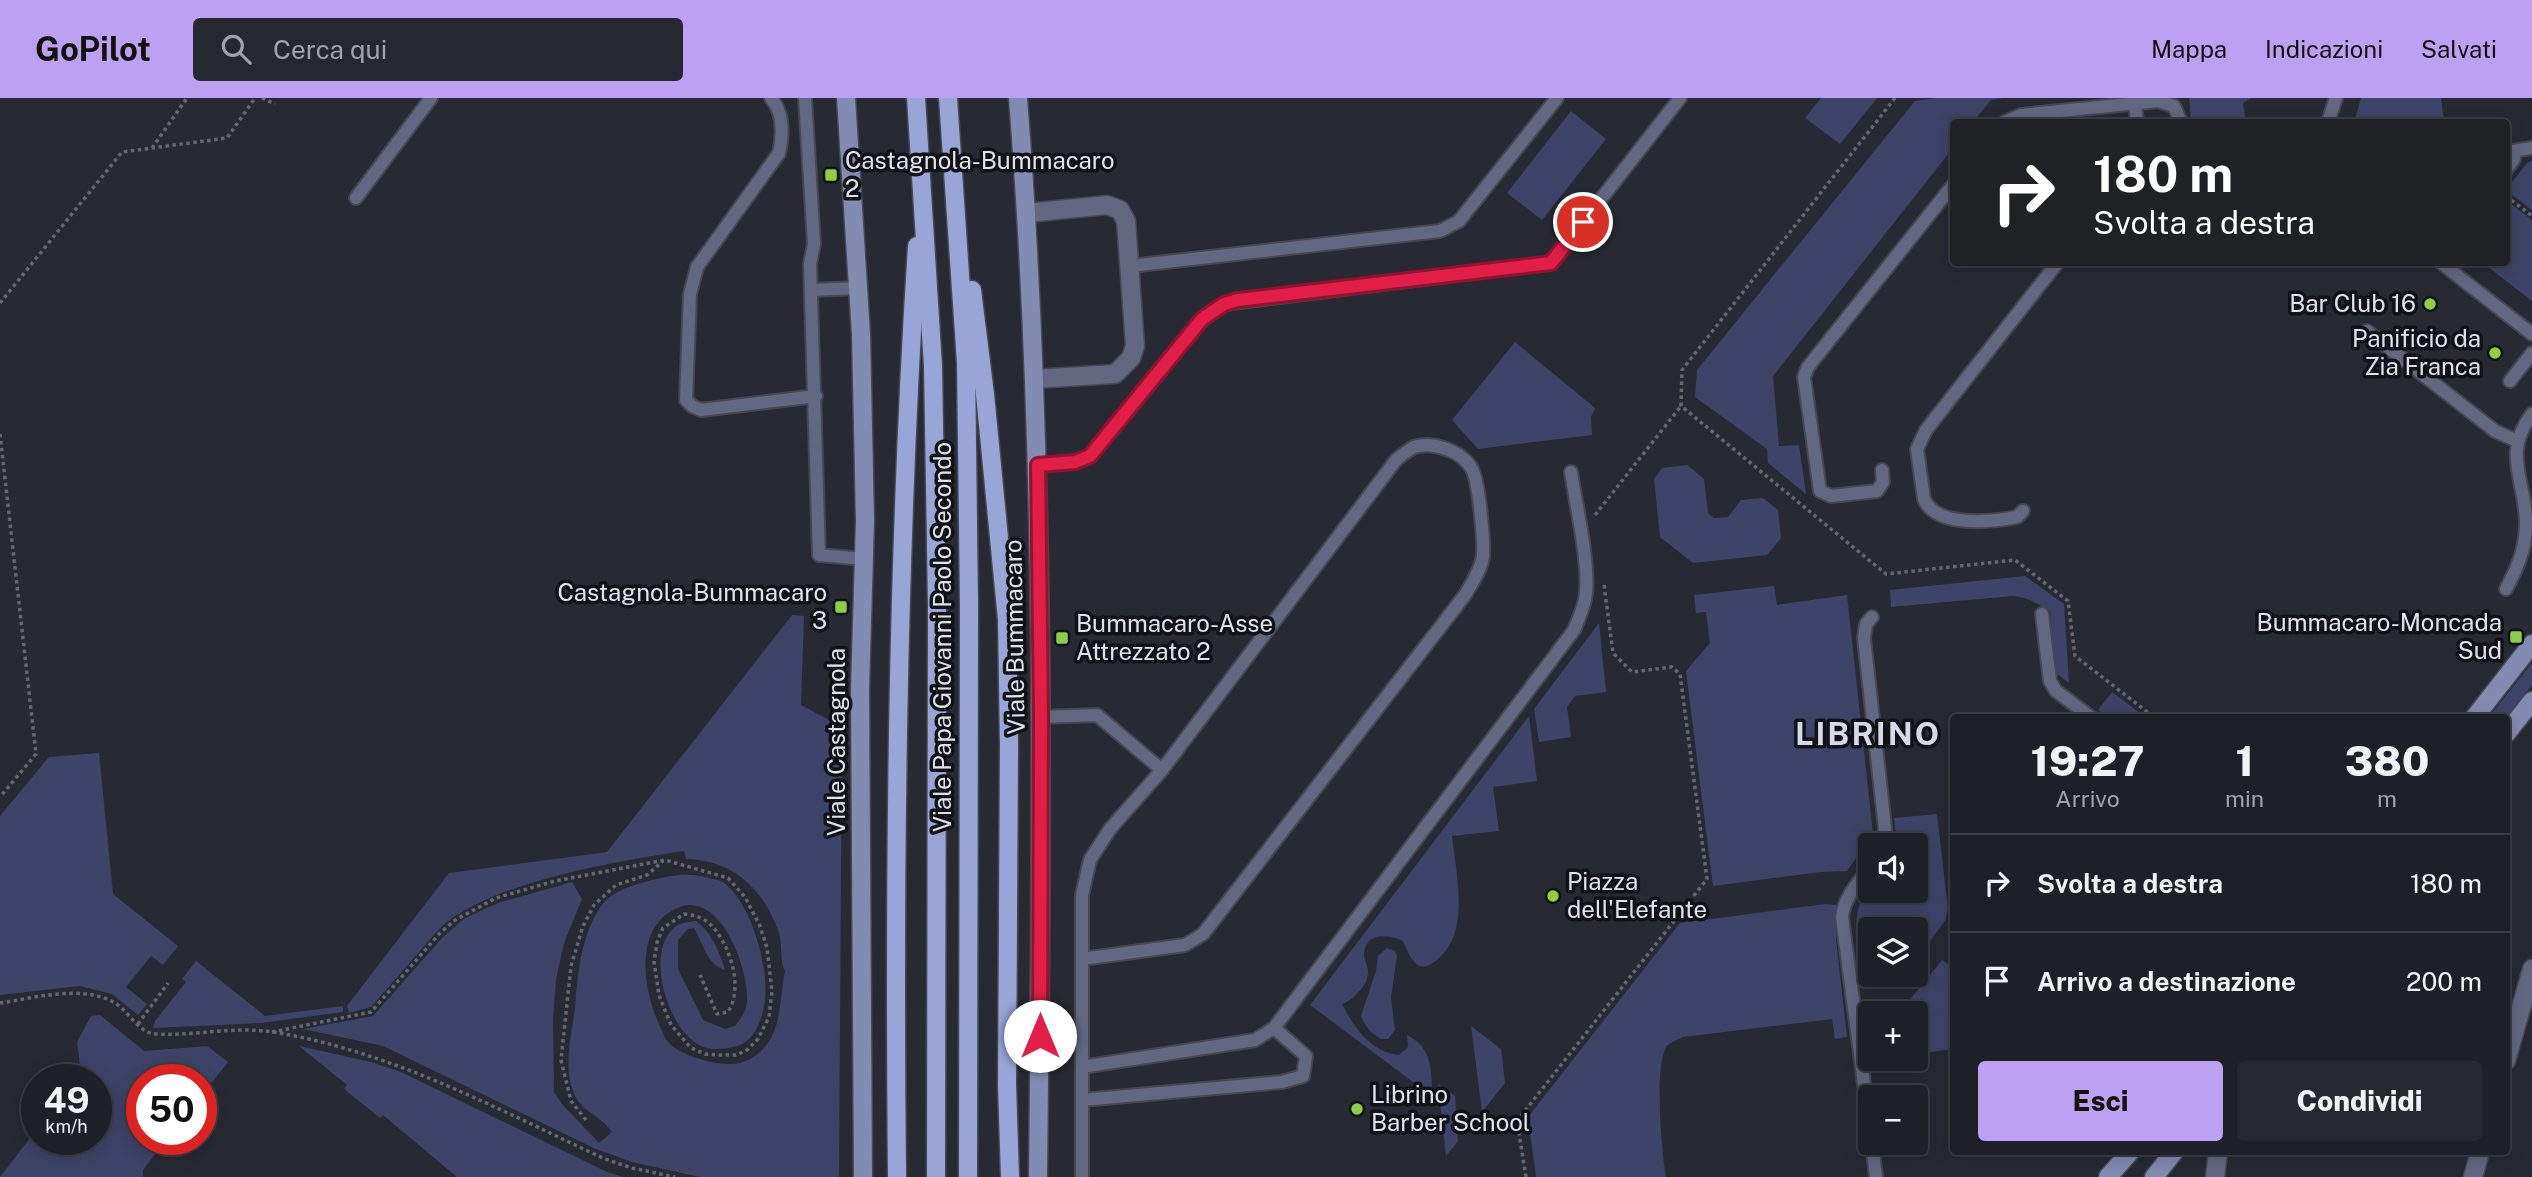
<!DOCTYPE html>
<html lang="it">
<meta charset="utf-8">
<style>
:root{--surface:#1d2026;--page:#25282e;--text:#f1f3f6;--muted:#a0a3a7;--line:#3b3e43;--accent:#bca0f2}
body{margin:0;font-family:"Public Sans",sans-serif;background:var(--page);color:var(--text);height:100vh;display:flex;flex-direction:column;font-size:26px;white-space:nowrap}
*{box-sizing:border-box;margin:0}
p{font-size:23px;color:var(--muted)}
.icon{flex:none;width:38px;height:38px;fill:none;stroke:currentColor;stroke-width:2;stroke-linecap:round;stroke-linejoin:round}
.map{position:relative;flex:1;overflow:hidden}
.sheet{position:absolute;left:1950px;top:616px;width:560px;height:441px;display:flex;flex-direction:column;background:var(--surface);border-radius:7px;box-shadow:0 4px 18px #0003,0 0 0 2px var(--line)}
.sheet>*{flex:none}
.banner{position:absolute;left:1950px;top:21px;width:560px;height:147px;border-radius:7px;box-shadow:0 4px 18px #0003,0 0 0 2px var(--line);background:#202124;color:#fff;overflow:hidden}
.fabs{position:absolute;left:1858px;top:735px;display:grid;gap:14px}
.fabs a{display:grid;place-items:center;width:70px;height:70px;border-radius:7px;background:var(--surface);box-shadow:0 4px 18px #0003,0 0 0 2px var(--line);font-size:35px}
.speed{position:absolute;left:21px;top:966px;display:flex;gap:14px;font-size:35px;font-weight:700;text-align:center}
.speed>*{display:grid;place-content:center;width:91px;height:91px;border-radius:50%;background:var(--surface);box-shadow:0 4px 18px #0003,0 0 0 2px var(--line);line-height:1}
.speed small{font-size:18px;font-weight:400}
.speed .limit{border:10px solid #d22;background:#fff;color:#111}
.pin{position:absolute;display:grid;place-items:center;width:60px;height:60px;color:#fff;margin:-30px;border:4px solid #fff;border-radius:50%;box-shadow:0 2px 7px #0007}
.me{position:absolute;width:77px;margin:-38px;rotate:0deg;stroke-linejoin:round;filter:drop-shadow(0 0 5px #0008)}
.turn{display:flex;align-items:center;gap:24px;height:147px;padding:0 28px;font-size:32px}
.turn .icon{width:91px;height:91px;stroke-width:2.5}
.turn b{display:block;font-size:49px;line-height:60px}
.eta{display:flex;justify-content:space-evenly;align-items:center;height:119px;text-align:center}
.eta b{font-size:42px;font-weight:800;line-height:49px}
.primary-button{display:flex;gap:14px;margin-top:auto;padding:14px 28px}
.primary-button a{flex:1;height:80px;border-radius:7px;background:var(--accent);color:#111;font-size:28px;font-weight:800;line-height:80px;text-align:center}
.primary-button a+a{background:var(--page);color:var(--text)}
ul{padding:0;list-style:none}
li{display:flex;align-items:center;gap:21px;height:98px;padding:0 28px;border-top:2px solid var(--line)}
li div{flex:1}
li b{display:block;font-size:26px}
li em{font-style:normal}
header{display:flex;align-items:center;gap:42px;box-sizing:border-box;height:98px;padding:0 35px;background:var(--accent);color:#111}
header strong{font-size:33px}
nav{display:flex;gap:38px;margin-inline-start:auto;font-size:24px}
.search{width:490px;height:63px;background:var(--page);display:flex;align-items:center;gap:18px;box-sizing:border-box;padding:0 24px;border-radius:7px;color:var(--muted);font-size:26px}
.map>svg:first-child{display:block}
</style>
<header>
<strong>GoPilot</strong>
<div class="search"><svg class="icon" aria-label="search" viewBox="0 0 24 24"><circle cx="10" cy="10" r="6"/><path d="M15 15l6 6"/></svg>Cerca qui</div>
<nav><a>Mappa</a><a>Indicazioni</a><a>Salvati</a></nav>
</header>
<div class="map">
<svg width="2532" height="1079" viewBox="0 0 2532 1079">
<rect width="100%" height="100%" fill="#272a33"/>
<g fill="#3d4467">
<polygon points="1821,0 1877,0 1840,46 1805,20"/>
<polygon points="1936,0 2003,0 1991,2 1973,24 1953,24 1953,50 1773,278 1779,348 1799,347 1806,396 1768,365 1767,351 1695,299 1697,272 1915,3"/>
<polygon points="2189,0 2251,0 2243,5 2246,24 2191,24"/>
<polygon points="2361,0 2441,0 2444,24 2354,24"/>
<polygon points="1571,13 1606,41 1542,122 1507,95"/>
<polygon points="2532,63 2532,112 2506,92 2527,65"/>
<polygon points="2506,102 2532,122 2532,203 2483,165 2506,164"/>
<polygon points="1515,244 1595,310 1591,319 1592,337 1478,351 1452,322"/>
<polygon points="1687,367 1704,381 1708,415 1714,420 1728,419 1741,402 1763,400 1778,412 1781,440 1767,457 1693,465 1660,439 1654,381 1662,370"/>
<path d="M2025 478 2064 506 2069 585 2056 575 2050 513C2038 506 2028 499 2013 498L1891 509 1890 492Z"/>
<polygon points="1774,488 1777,507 1847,497 1873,736 1847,773 1821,774 1713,788 1686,573 1710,545 1706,514 1696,515 1694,497"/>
<path d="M792 517 804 518 801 607 842 629 839 1079H700L632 1064 596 1051 383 948 303 931 373 918 443 839 465 820 498 805 572 784 582 801 564 845 556 881 553 921 554 994 562 1006 599 1045 612 1034C601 1017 580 1014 573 993 563 968 572 935 575 909 578 875 581 837 601 808 613 792 634 787 652 782 673 777 688 774 709 780 713 781 720 782 724 785 751 804 769 870 765 901 763 918 756 943 737 948 725 951 712 953 701 948 668 933 643 853 676 828 683 824 689 824 696 823 713 836 719 853 725 872 707 867 703 845 694 830L688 831 678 842V871L703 922 725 931 735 928C740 922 746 913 747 905 750 871 719 788 675 811 634 831 643 892 659 926 662 932 664 940 669 945 682 959 725 971 743 964 756 960 768 948 773 936 781 918 781 893 785 873 779 861 783 848 779 835 764 791 733 762 686 761L684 753C618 763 491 784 441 829L371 909 349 915 347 908 449 775 607 754Z"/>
<polygon points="1599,525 1606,594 1575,598 1567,609 1571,639 1539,644 1534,611"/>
<polygon points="2532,565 2532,587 2506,619 2489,619"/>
<polygon points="2112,594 2145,619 2107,619 2098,612"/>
<path d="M1529 618 1537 683 1493 689 1499 733 1452 738C1456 777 1473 841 1431 866 1415 876 1408 854 1403 843 1388 836 1365 834 1364 857 1364 862 1368 868 1368 873 1369 887 1353 902 1342 906 1354 930 1371 954 1399 957L1408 949 1407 937C1434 951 1430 972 1433 999L1310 907Z"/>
<polygon points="99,655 113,796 178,848 163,867 151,858 126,889 147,906 138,917 112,896 80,888 0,897 0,718 49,659"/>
<path d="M1937 716 1948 811 1945 823 1923 852 1916 847V831H1871V877L1862 887C1858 851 1847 816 1871 785V793H1916V747H1897L1894 720Z"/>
<path d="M1825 806 1836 807V841L1847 939 1835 941 1832 921 1683 939C1679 941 1671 944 1668 947 1653 963 1662 1056 1666 1079H1536L1528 1019 1680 825Z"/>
<polygon points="1387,850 1395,853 1397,858 1391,899 1395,932 1388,941 1381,941 1371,934 1364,925 1361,918 1376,873 1378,858"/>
<polygon points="1942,862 1953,870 1953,951 1916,956 1916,915 1899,915"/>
<polygon points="196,863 265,918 343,908 343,914 261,925 153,930 155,923 186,884 182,881"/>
<polygon points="100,917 144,953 207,948 228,964 201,998 201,982 142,982 142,1041 167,1041 143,1072 143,1079 0,1079 37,1031 37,1041 96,1041 96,982 76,982 81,975 77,944 91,918"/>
<polygon points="1471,928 1501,951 1505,985 1482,1014"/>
<polygon points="299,948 371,964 401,974 607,1074 623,1079 457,1079 383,1017 380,1020 344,991 347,987"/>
<polygon points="1438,986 1455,998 1458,1043 1446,1058"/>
</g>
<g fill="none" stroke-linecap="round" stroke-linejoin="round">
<g stroke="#454850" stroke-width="16">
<g id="service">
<path d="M771 0C784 15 783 37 779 55L697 169 690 196 686 302 692 308 701 312 816 298"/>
<polyline points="805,0 814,146 810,166 819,457 864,461"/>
<polyline points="2135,6 2137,24"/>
<polyline points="2005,24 2021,17 2158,3 2174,8 2181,24"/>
<polyline points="2328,24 2336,0"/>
<polyline points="2506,54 2532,50"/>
<polyline points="2506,72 2514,61 2513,53"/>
<polyline points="356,100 431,0"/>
<polyline points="2440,164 2532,236"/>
<polyline points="1130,168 1440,133 1459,123 1557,0"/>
<polyline points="811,192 858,190"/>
<polyline points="2367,233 2495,333 2517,343"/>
<polyline points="2510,283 2532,255"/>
<polyline points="1038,367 1075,364 1090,358 1202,221 1224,206 1551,165 1680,0"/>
<polyline points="1882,372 1883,384 1877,393 1831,398 1820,393 1804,279 1808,269 1953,87"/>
<path d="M2023 413 2017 419C1992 424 1936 430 1924 401L1917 351 1926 332 2058 164"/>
<path d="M2506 491C2518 469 2526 450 2526 424 2525 381 2502 355 2532 316"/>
<polyline points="2042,516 2050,583 2056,593 2092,620"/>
<polyline points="1872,519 1866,526 1864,540 1885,730 1884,747"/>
<polyline points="1041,619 1097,617 1162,672 1110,731 1090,762 1082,797 1082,1079"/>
<path d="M1871 768C1859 784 1844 799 1842 819L1871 1039"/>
<path d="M1082 861 1185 847 1203 836 1465 497C1472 485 1481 472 1483 458 1484 442 1479 384 1472 371 1462 353 1433 343 1414 349 1408 352 1401 358 1396 362L1162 672"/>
<path d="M1082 969 1255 942 1274 930 1574 532C1579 520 1585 508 1586 495 1589 462 1576 408 1571 374"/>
<polyline points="1082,1002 1282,984 1303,978 1306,958 1274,930"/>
<polyline points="1872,1045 1876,1079"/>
</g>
</g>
<g stroke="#454850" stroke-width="21">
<g id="minor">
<polyline points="1027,115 1107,107 1120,112 1126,123 1135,248 1131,260 1115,276 1034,281"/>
<polyline points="2506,963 2532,871"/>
<polyline points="2215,1079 2218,1054"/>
<polyline points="2473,1079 2480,1054"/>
</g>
</g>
<g stroke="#454850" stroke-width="21">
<g id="secondary">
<polyline points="846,0 861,236 865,423 860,591 863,1079"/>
<path d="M1018 0C1046 359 1042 719 1038 1079"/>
<polyline points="2474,620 2532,546"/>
<polyline points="2506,636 2532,603"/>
<polyline points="2108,1079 2130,1054"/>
<polyline points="2154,1079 2174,1054"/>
</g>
</g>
<g stroke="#454850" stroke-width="21">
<g id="primary">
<polyline points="916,0 933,268 937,507 936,1079"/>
<polyline points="948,0 966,265 969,507 968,1079"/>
<polyline points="972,192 985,296 1007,522 1009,647 1007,987 1010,1079"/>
<path d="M897 1079C894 769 897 458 917 148"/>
</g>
</g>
<g stroke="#656770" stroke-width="3.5" stroke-dasharray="3.5 3.5" stroke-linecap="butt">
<polyline points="262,0 275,6"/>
<polyline points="1895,0 1682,272 1681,308 1886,476 2015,462 2068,503 2075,558 2155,620"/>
<polyline points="152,50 187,0"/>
<polyline points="2506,98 2532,118"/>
<polyline points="0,205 122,54 227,40 255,0"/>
<polyline points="0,336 36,656 0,699"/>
<polyline points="1595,417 1681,308"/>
<path d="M0 905C34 900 84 886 115 905 129 913 138 935 156 936 195 938 234 928 273 934 391 953 497 1011 605 1061L632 1070 675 1079"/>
<polyline points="138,926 168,885"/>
<path d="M272 934 371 914 440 835 455 822 496 800 555 783 665 762 728 780 745 799 760 828 767 850 772 893 769 919 758 941 747 952 736 957H719L705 956 691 950 671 927 664 910 659 897 654 864 657 844 663 830 684 816C694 817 702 819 710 826 730 846 744 889 728 914L717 916 700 877"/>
<polyline points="586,1022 571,1003 561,962 571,868 583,828 594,807 616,787 647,777 663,763"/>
<polyline points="1526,1079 1517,1023 1707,781 1680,576 1672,569 1632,574 1613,555 1604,487"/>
</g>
<use href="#service" stroke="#626880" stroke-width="12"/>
<use href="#minor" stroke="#626880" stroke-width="18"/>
<use href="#secondary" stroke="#828bb1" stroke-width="18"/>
<use href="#primary" stroke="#9aa5d7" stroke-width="18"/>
</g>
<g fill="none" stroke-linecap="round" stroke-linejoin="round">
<g stroke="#92132f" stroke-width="18">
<polyline id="route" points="1040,938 1041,619 1038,367 1075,364 1090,358 1202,221 1224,206 1238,202 1551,165 1583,124"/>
</g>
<use href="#route" stroke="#e11d48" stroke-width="12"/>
</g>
<g fill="#8fcd42" stroke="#111217" stroke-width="2.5">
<rect x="824" y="70" width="14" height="14" rx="3.5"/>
<circle cx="2430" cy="206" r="7"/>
<circle cx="2495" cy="255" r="7"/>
<rect x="834" y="502" width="14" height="14" rx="3.5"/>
<rect x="2509" y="532" width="14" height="14" rx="3.5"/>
<rect x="1055" y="533" width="14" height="14" rx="3.5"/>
<circle cx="1553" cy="798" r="7"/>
<circle cx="1357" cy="1011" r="7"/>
</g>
<g text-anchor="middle" stroke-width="7" stroke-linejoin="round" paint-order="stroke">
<g font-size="24" fill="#e2e3ea" stroke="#111217" text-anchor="start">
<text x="845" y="71">Castagnola-Bummacaro<tspan x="845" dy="28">2</tspan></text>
<text x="2416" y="214" text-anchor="end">Bar Club 16</text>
<text x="2481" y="249" text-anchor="end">Panificio da<tspan x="2481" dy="28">Zia Franca</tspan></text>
<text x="827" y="503" text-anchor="end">Castagnola-Bummacaro<tspan x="827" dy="28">3</tspan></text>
<text x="2502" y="533" text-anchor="end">Bummacaro-Moncada<tspan x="2502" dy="28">Sud</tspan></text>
<text x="1076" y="534">Bummacaro-Asse<tspan x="1076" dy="28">Attrezzato 2</tspan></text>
<text x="1567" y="792">Piazza<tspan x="1567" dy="28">dell'Elefante</tspan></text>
<text x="1371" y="1005">Librino<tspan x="1371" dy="28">Barber School</tspan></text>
</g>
<g font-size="24" fill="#e2e3ea" stroke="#111217">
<text transform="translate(943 539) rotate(-90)" y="8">Viale Papa Giovanni Paolo Secondo</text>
<text transform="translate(1015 539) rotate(-91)" y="8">Viale Bummacaro</text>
<text transform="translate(837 644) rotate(-90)" y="8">Viale Castagnola</text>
</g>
<g font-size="32" font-weight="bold" letter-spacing="2" fill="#d6d9e6" stroke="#111217">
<text x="1868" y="647">LIBRINO</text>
</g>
</g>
</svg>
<div class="fabs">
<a><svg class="icon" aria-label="sound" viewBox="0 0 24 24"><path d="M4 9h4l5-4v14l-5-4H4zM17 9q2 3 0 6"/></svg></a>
<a><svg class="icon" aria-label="layers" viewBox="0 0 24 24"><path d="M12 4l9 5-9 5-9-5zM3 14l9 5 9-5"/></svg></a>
<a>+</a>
<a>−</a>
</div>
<div class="speed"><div>49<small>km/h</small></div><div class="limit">50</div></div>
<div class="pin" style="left:1583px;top:124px;background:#d93025"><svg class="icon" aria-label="arrive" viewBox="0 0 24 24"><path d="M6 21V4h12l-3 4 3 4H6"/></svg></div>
<svg class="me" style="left:1040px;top:938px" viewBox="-20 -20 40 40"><circle r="19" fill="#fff"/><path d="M0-13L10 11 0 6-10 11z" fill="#e11d48"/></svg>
<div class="banner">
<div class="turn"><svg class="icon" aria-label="right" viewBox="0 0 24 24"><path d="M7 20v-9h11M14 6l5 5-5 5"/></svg><div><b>180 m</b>Svolta a destra</div></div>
</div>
<section class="sheet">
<div class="eta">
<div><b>19:27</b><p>Arrivo</p></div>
<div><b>1</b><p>min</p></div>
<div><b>380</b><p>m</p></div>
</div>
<ul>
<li><svg class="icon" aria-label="right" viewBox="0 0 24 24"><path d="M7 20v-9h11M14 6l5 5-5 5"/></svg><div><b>Svolta a destra</b></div><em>180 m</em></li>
<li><svg class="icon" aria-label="arrive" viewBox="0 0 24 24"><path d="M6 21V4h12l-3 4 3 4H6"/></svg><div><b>Arrivo a destinazione</b></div><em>200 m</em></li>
</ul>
<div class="primary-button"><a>Esci</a><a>Condividi</a></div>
</section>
</div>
